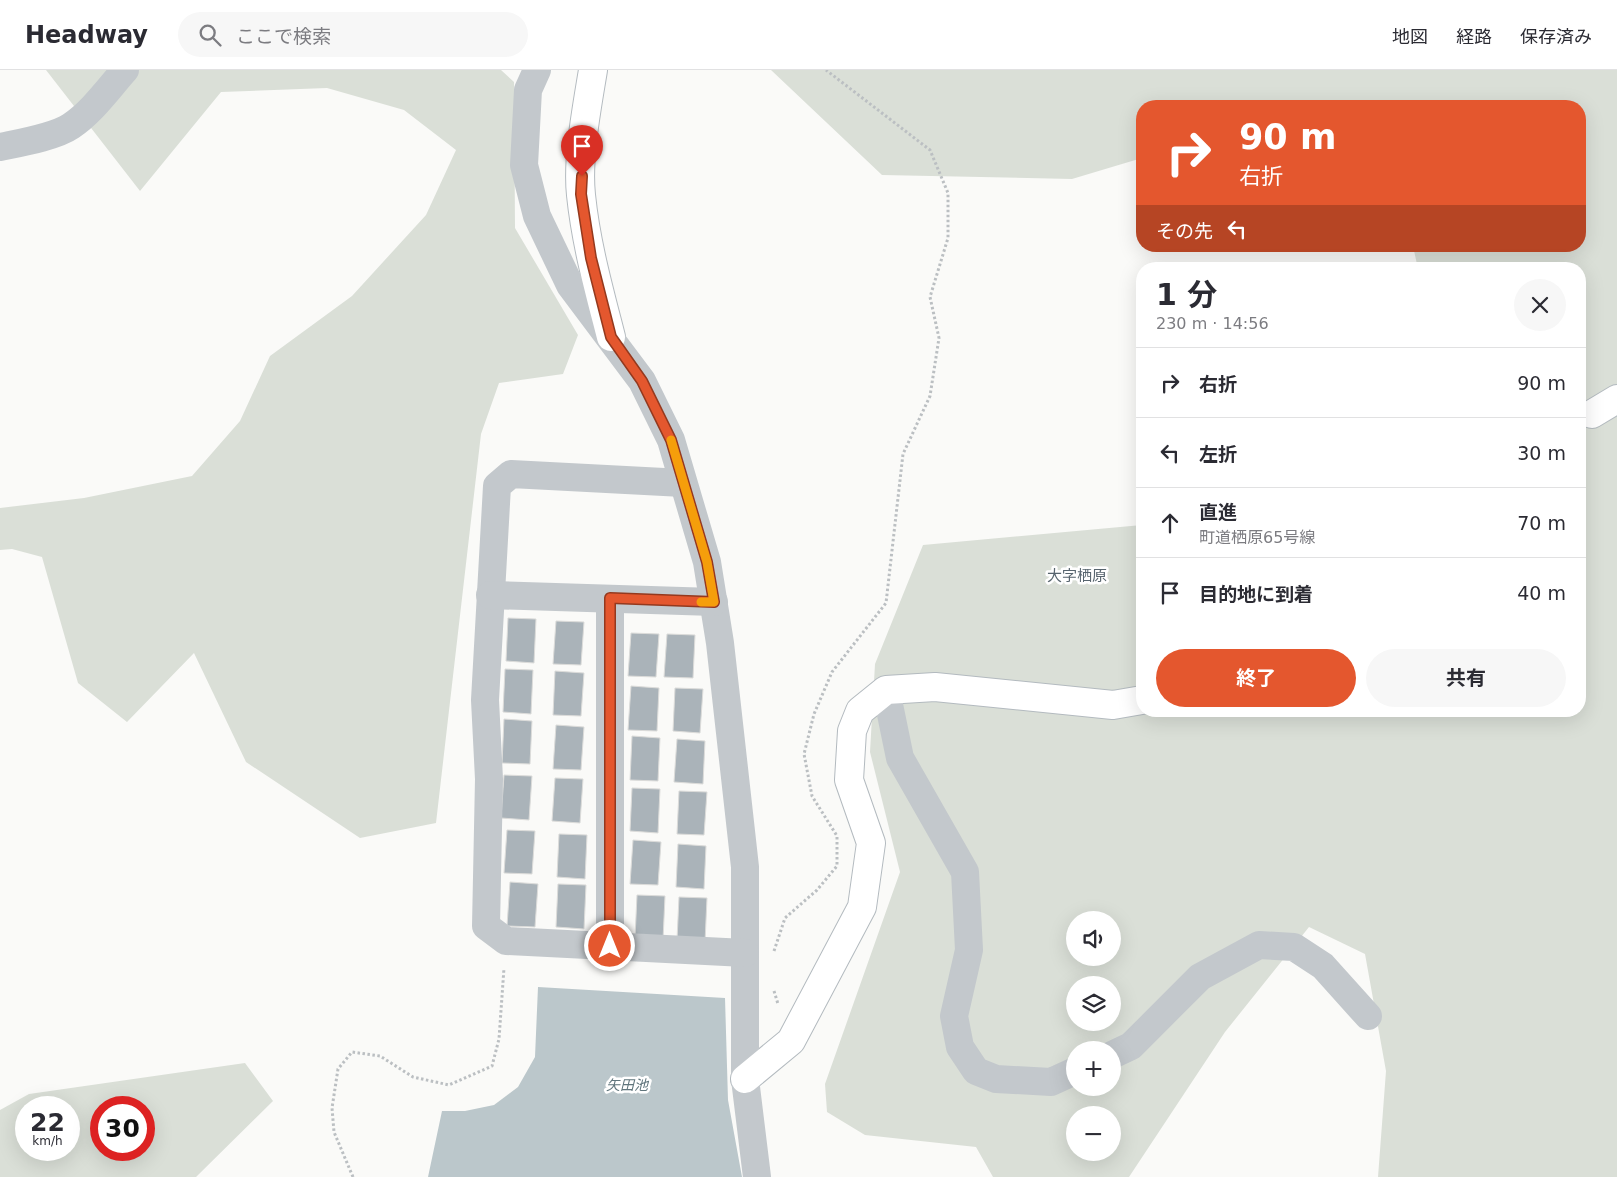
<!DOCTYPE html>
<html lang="ja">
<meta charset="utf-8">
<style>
:root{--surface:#fff;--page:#f7f7f7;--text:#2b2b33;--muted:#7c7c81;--line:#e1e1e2;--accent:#e4572e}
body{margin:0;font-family:"DejaVu Sans","Noto Sans JP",sans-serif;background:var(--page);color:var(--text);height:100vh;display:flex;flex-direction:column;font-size:19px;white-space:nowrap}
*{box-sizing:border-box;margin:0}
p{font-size:16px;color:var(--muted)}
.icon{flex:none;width:28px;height:28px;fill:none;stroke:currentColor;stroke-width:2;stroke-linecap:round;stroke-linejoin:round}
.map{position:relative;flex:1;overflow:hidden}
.sheet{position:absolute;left:1136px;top:192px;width:450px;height:455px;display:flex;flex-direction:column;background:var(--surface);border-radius:20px;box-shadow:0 5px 20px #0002}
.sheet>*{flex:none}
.hud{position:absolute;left:1136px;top:30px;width:450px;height:152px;border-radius:20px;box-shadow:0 5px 20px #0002;background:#e4572e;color:#fff;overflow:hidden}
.controls{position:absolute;left:1066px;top:841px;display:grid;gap:10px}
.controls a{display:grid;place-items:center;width:55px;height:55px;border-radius:50%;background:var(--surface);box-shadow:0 5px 20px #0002;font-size:25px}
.speed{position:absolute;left:15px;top:1026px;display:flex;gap:10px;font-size:25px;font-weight:700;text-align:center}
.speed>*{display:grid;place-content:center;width:65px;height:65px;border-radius:50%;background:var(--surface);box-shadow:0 5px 20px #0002;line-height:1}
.speed small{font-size:12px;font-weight:400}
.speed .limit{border:8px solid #d22;background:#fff;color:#111}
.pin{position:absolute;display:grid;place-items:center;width:42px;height:42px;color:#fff;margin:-51px -21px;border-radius:50% 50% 50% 0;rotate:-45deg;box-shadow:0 0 5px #0007}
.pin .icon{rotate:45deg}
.me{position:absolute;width:55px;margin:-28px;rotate:0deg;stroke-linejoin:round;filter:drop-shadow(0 0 4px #0008)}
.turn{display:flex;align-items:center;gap:18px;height:105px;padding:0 20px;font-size:22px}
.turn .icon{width:65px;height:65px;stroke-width:2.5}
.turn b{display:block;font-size:35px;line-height:42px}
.then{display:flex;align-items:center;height:48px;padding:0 20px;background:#0003;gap:10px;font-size:19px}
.round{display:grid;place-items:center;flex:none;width:52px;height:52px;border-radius:26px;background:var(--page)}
.headline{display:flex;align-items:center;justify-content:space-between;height:85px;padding:0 20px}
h1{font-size:30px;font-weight:700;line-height:38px}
.action{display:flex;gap:10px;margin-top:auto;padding:10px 20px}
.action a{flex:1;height:58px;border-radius:30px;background:var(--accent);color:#fff;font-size:20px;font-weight:700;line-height:58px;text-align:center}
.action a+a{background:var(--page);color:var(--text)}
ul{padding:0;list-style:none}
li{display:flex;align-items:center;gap:15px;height:70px;padding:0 20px;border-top:1px solid var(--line)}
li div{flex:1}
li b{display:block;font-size:19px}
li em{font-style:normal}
header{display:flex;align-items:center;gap:30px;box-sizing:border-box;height:70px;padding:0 25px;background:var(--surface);border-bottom:1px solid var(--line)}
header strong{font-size:24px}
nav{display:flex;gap:28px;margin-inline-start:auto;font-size:18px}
.search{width:350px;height:45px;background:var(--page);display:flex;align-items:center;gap:12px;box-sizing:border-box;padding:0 18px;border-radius:28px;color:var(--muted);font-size:19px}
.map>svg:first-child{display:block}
</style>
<header>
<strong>Headway</strong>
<div class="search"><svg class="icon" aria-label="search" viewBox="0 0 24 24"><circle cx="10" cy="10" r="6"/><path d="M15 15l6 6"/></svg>ここで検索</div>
<nav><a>地図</a><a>経路</a><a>保存済み</a></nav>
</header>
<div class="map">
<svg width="1617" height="1107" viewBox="0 0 1617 1107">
<rect width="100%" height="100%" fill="#fafaf8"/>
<g fill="#dadfd7" fill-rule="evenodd">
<polygon points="46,0 501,0 514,12 515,158 578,265 563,304 499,313 481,364 436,753 360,768 246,692 194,583 127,652 78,613 42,487 12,479 0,480 0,438 84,428 192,406 240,351 270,286 352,226 426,145 456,80 404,40 327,18 221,22 140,121"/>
<path d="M771 0H1617V1107H1378L1386 1001 1365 884 1309 857 1225 962 1129 1107H993L976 1077 865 1065 827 1042 825 1014 900 802 870 682 875 594 923 475 1142 455V641H1580V199H1418L1413 176H1580V36H1142V88L1072 109 882 105ZM1075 850H1112V888H1075ZM1075 915H1112V952H1075ZM1075 980H1112V1018H1075ZM1075 1045H1112V1082H1075Z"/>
<path d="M245 993 273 1031 196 1107H0V1040L29 1024ZM26 1038H69V1080H26ZM101 1038H144V1080H101Z"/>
</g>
<polygon fill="#bbc7cb" points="538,917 725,928 728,1030 742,1107 428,1107 442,1041 465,1041 494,1035 518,1017 535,987"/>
<g fill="#aab3b9" stroke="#dcdcda">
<polygon points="508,548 536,549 534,593 506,591"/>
<polygon points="556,551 584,552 581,595 553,594"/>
<polygon points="631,563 659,564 656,607 628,606"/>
<polygon points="667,564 695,565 693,608 664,607"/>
<polygon points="505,599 533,600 531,644 503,642"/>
<polygon points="555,601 584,603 581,646 553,645"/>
<polygon points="631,616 659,618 657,661 628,660"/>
<polygon points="675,618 703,619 700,663 673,661"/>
<polygon points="504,649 532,651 530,694 502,693"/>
<polygon points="556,655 584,657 581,700 553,699"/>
<polygon points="632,666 660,668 658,711 630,710"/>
<polygon points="677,669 705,671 703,714 674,712"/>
<polygon points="504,705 532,706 529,750 501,748"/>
<polygon points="555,708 583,709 580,753 552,751"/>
<polygon points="632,718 660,719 658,763 630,761"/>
<polygon points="679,721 707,722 704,765 677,764"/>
<polygon points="507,760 535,761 532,804 504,803"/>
<polygon points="559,764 587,765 585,809 557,807"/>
<polygon points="633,770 661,772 658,815 630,814"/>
<polygon points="678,774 706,776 704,819 676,817"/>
<polygon points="510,812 538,814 535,857 507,856"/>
<polygon points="558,814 586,815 584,859 556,857"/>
<polygon points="637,825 665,826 663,870 635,868"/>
<polygon points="679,827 707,828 705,872 677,870"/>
</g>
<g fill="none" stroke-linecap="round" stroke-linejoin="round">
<g stroke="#b3babf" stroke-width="30">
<g id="secondary">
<path d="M593 0C587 37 577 88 581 125 586 174 599 220 611 267"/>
<polyline points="1592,344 1617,329"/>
<polyline points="745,1009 791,971 862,837 871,773 849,710 852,661 860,641 886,620 935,617 1113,635 1142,630"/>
</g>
</g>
<g stroke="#bbbfc2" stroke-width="3" stroke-dasharray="2.5 2.5" stroke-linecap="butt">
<polyline points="774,881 785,848 817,820 837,796 837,766 812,726 804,684 814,644 832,602 886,533 903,384 930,326 939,268 930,227 948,168 948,123 930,80 826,0"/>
<polyline points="774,921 778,934"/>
<polyline points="353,1107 334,1062 332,1038 338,999 352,982 380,986 413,1007 449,1015 492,996 499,969 504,898"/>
</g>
<g stroke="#c3c8cc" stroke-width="28">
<polyline points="537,0 528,20 524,95 537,146 570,215 642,311 671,370 707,492 720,573 745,797 745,1009 757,1107"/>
<path d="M0 77C19 73 55 67 71 56 92 42 108 19 125 0"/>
<polyline points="683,413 511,404 497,416 485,630 489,709 486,856 506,871 745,883"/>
<polyline points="490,525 714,532"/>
<polyline points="886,620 900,688 965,802 969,880 954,946 960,977 976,1001 996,1009 1051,1012 1075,1001"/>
<polyline points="610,876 610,529"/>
<polyline points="1112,985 1131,976 1200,907 1259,875 1294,877 1323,896 1368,946"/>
</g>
<use href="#secondary" stroke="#fff" stroke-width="28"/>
</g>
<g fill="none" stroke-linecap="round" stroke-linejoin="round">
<g stroke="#94391e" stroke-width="12">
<polyline id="route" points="582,106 581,124 591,188 611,267 642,311 671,370 707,492 714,532 610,528 610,876"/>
</g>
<use href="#route" stroke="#e4572e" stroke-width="9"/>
<polyline stroke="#f59e0b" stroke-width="9" points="671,370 707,492 714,532 701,532"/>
</g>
<g text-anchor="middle" stroke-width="5" stroke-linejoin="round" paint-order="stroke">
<g font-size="14" font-style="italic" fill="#60757c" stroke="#fff">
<text x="627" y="1020">矢田池</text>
</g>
<g font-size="15" fill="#57646e" stroke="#fff">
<text x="1077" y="511">大字栖原</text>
</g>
</g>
</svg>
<div class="controls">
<a><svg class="icon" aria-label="sound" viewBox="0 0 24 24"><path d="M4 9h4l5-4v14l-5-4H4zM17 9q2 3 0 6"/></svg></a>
<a><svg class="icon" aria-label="layers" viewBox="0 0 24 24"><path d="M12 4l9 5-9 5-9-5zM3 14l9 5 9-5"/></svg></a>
<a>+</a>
<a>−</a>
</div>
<div class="speed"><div>22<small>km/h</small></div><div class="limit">30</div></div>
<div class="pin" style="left:582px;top:106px;background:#d93025"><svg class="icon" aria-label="arrive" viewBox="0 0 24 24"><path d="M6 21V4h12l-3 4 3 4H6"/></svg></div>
<svg class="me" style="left:610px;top:876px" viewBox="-20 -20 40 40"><circle r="17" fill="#e4572e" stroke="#fff" stroke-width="3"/><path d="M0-11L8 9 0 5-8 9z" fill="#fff"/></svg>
<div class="hud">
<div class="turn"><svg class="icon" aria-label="right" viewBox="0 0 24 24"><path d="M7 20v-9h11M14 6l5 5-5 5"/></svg><div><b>90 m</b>右折</div></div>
<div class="then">その先<svg class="icon" aria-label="left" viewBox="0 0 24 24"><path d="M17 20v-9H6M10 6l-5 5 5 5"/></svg></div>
</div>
<section class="sheet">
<div class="headline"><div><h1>1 分</h1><p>230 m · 14:56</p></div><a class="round"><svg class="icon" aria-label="close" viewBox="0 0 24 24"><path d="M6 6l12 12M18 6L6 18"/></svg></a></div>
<ul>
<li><svg class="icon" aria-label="right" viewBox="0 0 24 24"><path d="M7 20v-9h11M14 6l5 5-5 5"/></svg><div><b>右折</b></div><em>90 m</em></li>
<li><svg class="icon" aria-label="left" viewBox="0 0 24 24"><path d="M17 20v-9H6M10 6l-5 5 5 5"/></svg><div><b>左折</b></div><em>30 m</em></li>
<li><svg class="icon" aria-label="ahead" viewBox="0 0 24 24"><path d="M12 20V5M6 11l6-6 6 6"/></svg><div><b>直進</b><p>町道栖原65号線</p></div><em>70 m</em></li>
<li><svg class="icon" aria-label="arrive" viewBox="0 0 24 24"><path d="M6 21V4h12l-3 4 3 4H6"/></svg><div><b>目的地に到着</b></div><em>40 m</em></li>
</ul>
<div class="action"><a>終了</a><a>共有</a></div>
</section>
</div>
